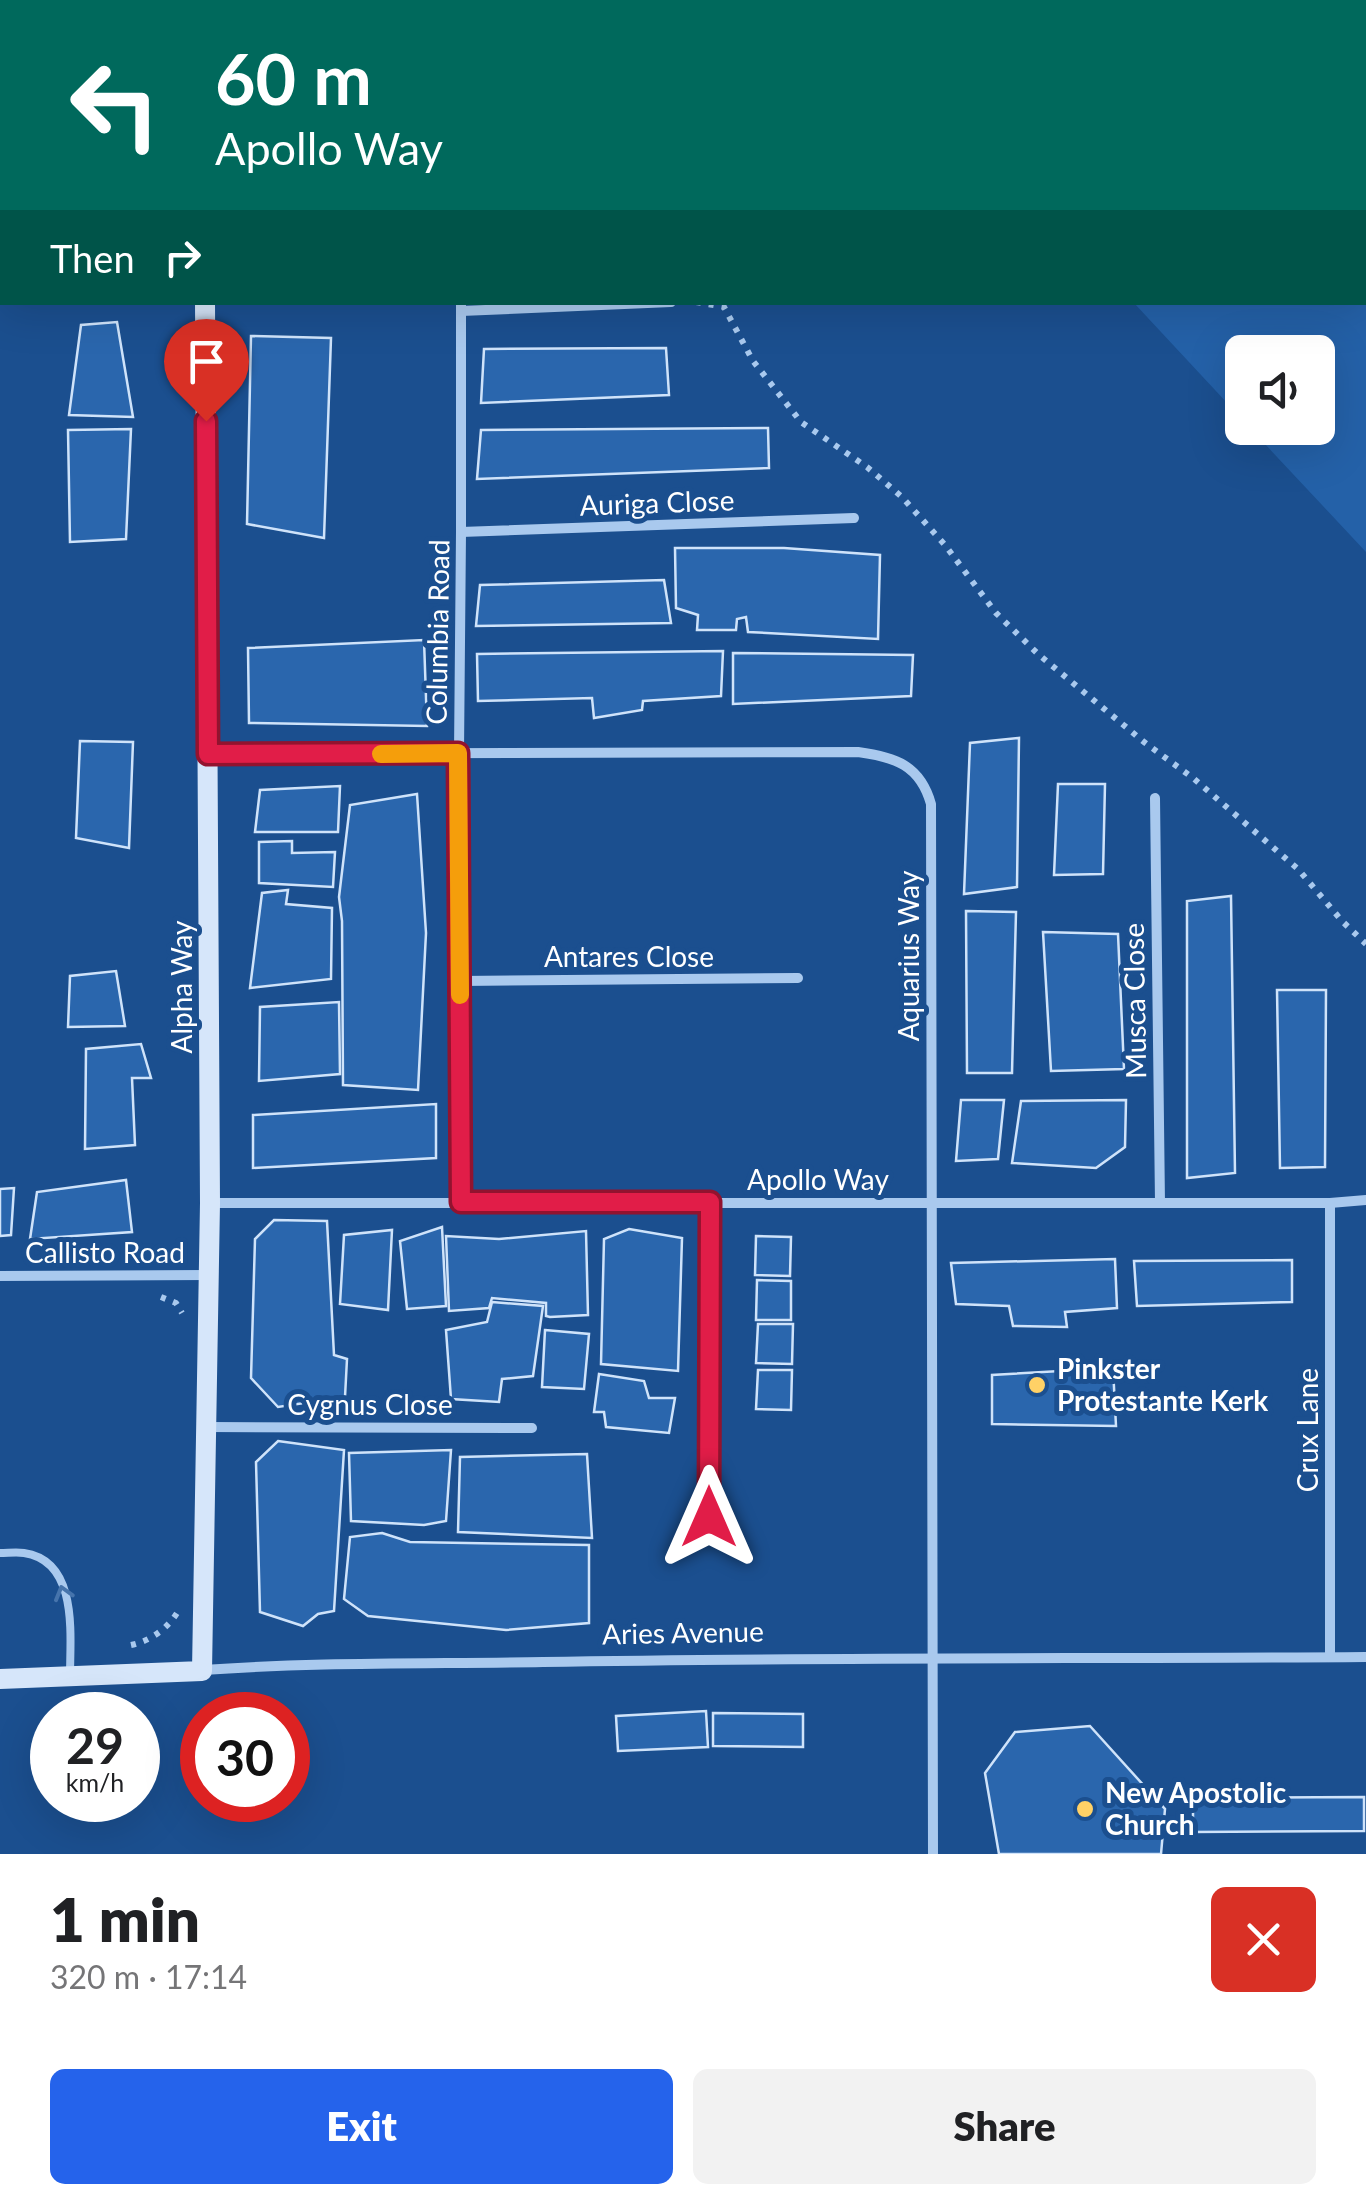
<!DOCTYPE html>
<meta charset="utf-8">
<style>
:root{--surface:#fff;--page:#f2f2f2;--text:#202124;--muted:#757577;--accent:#2563eb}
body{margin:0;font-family:Lato,sans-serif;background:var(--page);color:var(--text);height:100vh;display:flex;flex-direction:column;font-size:38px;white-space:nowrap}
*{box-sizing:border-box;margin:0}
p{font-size:32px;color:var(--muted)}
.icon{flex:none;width:55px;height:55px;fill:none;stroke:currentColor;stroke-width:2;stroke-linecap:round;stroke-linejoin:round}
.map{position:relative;height:1854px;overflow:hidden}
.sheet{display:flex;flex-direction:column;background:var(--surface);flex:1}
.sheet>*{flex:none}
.hud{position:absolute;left:0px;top:0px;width:1368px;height:305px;box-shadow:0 10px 40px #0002;background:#00695c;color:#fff;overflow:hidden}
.tools{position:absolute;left:1225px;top:335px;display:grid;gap:20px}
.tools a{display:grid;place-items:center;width:110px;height:110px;border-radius:15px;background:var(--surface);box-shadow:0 10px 40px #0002;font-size:50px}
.speed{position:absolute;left:30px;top:1692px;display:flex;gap:20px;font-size:50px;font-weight:700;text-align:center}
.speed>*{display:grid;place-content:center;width:130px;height:130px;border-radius:50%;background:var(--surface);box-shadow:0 10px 40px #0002;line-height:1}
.speed small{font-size:25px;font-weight:400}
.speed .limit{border:15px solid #d22;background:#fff;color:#111}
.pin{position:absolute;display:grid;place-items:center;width:85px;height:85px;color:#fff;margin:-102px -42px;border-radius:50% 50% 50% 0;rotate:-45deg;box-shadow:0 0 10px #0007}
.pin .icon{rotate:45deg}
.me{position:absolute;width:110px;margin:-55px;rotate:0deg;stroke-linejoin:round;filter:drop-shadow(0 0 8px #0008)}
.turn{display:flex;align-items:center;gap:35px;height:210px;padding:0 50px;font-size:45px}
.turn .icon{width:130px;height:130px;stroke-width:2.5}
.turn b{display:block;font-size:70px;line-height:85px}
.then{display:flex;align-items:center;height:95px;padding:0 50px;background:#0003;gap:20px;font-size:38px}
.round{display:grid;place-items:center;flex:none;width:105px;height:105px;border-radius:15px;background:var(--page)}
.headline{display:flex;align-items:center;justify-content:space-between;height:170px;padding:0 50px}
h1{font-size:60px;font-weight:800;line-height:75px}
.cta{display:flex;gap:20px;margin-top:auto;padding:20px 50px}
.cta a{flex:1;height:115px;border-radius:15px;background:var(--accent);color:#fff;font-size:40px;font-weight:800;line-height:115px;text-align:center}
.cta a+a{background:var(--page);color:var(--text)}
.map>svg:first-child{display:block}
</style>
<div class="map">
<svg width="1366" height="1854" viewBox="0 0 1366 1854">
<rect width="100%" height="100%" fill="#1b4f8f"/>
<polygon fill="#2461a8" points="853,0 1366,0 1366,552 1250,428 1318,428 1318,352 1242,352 1242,419 1134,303 1365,302 1365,2 855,2"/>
<g fill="#2a66ad" stroke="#cfe3fa" stroke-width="2.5">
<polygon points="117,322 133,417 69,415 81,325"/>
<polygon points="251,336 331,338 324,538 247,524"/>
<polygon points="666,348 669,395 481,403 484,349"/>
<polygon points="768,428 769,468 477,479 481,430"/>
<polygon points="131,429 126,539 70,542 68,430"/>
<polygon points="675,548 784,548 880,555 878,639 748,632 746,617 737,619 736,630 697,630 698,615 676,608"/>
<polygon points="664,580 671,623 476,626 480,585"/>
<polygon points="424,640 427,726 249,723 248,648"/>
<polygon points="723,651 721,696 643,701 642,710 594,718 592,698 478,701 477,654"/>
<polygon points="733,653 913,655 911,696 733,704"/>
<polygon points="1019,738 1017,887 964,894 970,743"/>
<polygon points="80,741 133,742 129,848 76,838"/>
<polygon points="1058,784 1105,784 1103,874 1054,875"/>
<polygon points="340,786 338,832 255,832 260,790"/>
<polygon points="417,794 426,933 418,1090 343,1085 342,921 339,897 350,805"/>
<polygon points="292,841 292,853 335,852 333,887 259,883 259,842"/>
<polygon points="288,890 286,904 332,908 331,979 250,988 262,893"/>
<polygon points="1231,896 1235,1173 1187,1178 1187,901"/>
<polygon points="966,911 1016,912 1012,1073 967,1073"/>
<polygon points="1043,932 1118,934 1124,1069 1051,1071"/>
<polygon points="116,971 125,1026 68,1027 70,976"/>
<polygon points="1277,990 1326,990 1325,1167 1280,1168"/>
<polygon points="339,1002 340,1074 259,1081 260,1007"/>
<polygon points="141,1044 151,1078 132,1078 135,1145 85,1149 86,1049"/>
<polygon points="961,1100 1004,1100 998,1159 956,1161"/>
<polygon points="1126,1100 1125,1147 1096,1168 1012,1163 1021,1101"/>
<polygon points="436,1104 436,1158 253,1168 253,1115"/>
<polygon points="126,1180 132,1232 30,1239 37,1192"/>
<polygon points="14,1188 11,1235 0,1236 0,1189"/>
<polygon points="274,1220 327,1221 334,1355 347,1359 345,1397 278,1407 251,1378 255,1239"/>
<polygon points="442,1227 446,1306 407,1309 400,1241"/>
<polygon points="629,1229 682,1238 678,1371 601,1364 604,1239"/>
<polygon points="392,1230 388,1310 340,1304 344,1235"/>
<polygon points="586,1231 588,1315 550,1317 546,1316 546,1303 492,1298 489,1308 449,1311 446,1236 499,1239"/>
<polygon points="756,1236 791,1237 790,1276 755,1275"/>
<polygon points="1115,1259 1117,1308 1065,1312 1067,1327 1013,1326 1009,1306 956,1304 951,1263"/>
<polygon points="1292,1260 1292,1302 1137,1306 1134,1261"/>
<polygon points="757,1280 791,1281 791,1320 756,1320"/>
<polygon points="492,1302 543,1306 533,1376 502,1379 499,1402 451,1399 446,1330 487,1322"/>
<polygon points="758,1324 793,1324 792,1364 756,1363"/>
<polygon points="545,1330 589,1334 584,1389 542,1387"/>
<polygon points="1113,1368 1116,1426 992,1424 992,1375"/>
<polygon points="758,1370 792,1370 791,1410 756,1409"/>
<polygon points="599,1374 644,1381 649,1398 675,1398 669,1433 606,1427 604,1412 594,1412"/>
<polygon points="278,1441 344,1450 334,1611 318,1614 303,1626 260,1612 256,1462"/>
<polygon points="451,1450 446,1521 424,1525 351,1521 349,1453"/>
<polygon points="587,1454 592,1538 458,1532 460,1457"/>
<polygon points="382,1533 410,1542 589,1545 589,1623 506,1630 368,1616 344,1599 350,1537"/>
<polygon points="706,1711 708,1747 618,1751 616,1716"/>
<polygon points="713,1713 803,1714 803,1747 713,1746"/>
<polygon points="1090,1726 1165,1809 1161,1854 999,1854 985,1773 1015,1732"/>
<polygon points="1364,1797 1364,1831 1193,1832 1193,1798"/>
</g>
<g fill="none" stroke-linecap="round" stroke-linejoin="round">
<g stroke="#a9c9ee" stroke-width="6" stroke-dasharray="5 8" stroke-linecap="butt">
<polyline points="696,302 724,307 753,361 801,422 867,467 902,497 945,545 996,613 1038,654 1144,742 1193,778 1298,869 1342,921 1366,944"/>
<polyline points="161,1297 176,1303 182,1313"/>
<path d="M131 1645C150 1641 167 1629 177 1613"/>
</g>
<path stroke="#a9c9ee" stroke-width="8" d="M0 1553C8 1553 17 1552 24 1553 79 1561 70 1636 70 1676"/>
<g stroke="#a9c9ee" stroke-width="10">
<polyline points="461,302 461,532 459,753 461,1201"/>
<polyline points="461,311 671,302"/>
<polyline points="461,532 854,518"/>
<path d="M209 754 858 752C895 757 920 765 931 804L933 1854"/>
<polyline points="1155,798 1160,1203"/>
<polyline points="460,981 798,978"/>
<polyline points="210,1203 1330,1203 1366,1200"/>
<polyline points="1330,1203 1330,1657"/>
<polyline points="0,1276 209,1275"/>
<polyline points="207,1427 532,1428"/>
<polyline points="709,1517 710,1202"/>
<path d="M203 1670C316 1662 430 1664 543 1662 817 1657 1092 1659 1366 1657"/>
</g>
<g stroke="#d6e6fa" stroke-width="20">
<polyline points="202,0 202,2"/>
<polyline points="0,1679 202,1671 210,1203 205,302"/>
</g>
</g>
<defs><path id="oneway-chevron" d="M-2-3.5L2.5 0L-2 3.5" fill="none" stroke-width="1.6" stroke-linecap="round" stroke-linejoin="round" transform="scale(2.5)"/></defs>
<use stroke="#4674ac" href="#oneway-chevron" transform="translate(63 1593) rotate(-106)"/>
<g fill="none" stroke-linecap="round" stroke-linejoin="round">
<g stroke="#92132f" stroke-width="25">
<polyline id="route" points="206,421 208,754 458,753 461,1202 710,1202 709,1517"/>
</g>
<use href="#route" stroke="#e11d48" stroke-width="18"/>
<polyline stroke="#f59e0b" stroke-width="18" points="381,754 458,753 460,995"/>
</g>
<g fill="#ffd166" stroke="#1b4f8f" stroke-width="4">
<circle cx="1037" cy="1385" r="10"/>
<circle cx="1085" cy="1809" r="10"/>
</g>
<g text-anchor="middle" stroke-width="10" stroke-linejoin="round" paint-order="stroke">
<g font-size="28" fill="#fff" stroke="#1b4f8f">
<text transform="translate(657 503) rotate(-2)" y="10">Auriga Close</text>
<text transform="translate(438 632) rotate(-89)" y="10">Columbia Road</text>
<text transform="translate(909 956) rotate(-90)" y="10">Aquarius Way</text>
<text x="629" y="967">Antares Close</text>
<text transform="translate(182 987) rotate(-90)" y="10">Alpha Way</text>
<text transform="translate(1135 1001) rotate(-91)" y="10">Musca Close</text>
<text x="818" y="1190">Apollo Way</text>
<text x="105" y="1263">Callisto Road</text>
<text x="370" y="1415">Cygnus Close</text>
<text transform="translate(1308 1430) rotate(-90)" y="10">Crux Lane</text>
<text transform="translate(683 1633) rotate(-1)" y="10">Aries Avenue</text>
</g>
<g font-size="28" font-weight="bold" fill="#fff" stroke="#1b4f8f" text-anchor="start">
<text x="1057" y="1379">Pinkster<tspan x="1057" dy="32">Protestante Kerk</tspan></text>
<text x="1105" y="1803">New Apostolic<tspan x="1105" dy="32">Church</tspan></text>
</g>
</g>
</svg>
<div class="tools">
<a><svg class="icon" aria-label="sound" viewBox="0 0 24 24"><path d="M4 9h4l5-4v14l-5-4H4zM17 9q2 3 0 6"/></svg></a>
</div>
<div class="speed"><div>29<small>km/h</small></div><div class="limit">30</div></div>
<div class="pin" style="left:206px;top:421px;background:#d93025"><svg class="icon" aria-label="arrive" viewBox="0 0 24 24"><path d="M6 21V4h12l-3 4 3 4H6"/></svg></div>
<svg class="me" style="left:709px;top:1517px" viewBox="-20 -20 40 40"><path d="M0-17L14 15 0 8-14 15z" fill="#e11d48" stroke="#fff" stroke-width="4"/></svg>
<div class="hud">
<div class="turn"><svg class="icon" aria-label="left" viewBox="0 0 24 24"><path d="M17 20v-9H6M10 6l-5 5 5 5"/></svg><div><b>60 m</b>Apollo Way</div></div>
<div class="then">Then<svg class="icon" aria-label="right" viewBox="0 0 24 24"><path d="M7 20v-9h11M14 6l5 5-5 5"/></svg></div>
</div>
</div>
<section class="sheet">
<div class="headline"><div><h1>1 min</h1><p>320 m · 17:14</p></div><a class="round" style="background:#d93025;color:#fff"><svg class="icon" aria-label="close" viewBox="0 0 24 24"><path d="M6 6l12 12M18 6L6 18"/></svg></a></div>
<div class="cta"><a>Exit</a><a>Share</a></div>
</section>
